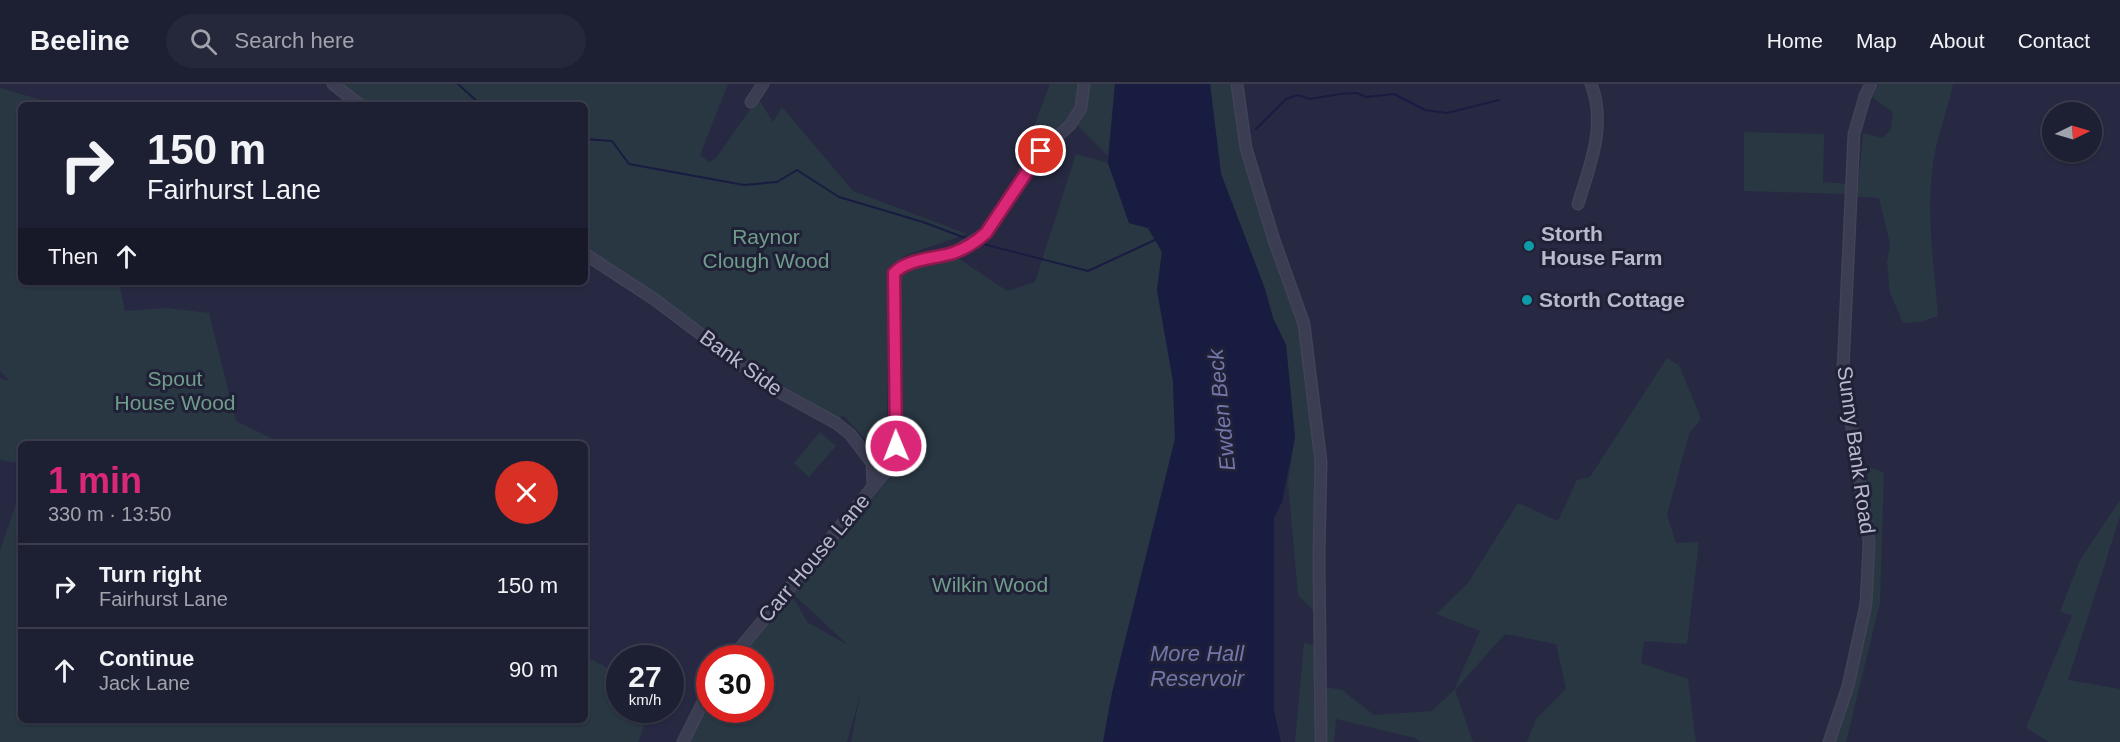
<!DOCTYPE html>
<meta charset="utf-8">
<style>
:root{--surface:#1d1f32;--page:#25273a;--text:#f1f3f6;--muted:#a0a2ac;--line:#3b3d4d;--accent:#db2777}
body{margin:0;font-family:Arial,sans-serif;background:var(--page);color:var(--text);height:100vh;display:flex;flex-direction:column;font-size:22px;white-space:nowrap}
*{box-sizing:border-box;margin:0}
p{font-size:20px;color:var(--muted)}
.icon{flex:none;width:33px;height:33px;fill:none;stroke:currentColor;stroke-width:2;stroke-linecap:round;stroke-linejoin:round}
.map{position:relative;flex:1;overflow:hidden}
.panel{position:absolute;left:18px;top:357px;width:570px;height:282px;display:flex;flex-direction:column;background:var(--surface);border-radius:9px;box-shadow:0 2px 4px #0004,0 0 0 2px var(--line)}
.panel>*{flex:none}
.top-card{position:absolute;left:18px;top:18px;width:570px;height:183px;border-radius:9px;box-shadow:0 2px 4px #0004,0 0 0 2px var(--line);background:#1d1f32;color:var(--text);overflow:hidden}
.needle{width:39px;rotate:85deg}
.fabs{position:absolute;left:2042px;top:18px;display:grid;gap:12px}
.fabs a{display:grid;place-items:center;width:60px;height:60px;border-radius:50%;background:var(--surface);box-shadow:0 2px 4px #0004,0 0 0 2px var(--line);font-size:30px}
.speed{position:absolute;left:606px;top:561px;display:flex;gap:12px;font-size:30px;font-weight:700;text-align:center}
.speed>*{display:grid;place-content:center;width:78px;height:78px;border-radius:50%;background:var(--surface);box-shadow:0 2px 4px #0004,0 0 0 2px var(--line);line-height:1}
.speed small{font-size:15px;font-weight:400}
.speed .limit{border:9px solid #d22;background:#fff;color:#111}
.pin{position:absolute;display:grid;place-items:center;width:51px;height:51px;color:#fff;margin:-26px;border:3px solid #fff;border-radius:50%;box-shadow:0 2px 6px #0007}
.me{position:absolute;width:66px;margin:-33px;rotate:359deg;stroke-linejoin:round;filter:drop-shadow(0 0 4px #0008)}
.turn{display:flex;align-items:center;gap:21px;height:126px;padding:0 30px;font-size:27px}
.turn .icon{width:78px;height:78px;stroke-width:2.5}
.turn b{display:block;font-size:42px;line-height:51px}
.then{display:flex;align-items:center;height:57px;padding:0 30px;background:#0003;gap:12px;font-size:22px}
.round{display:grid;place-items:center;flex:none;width:63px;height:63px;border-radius:32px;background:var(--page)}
.headline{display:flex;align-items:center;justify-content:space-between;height:102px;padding:0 30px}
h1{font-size:36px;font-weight:800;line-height:45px;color:var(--accent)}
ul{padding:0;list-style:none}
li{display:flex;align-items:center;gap:18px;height:84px;padding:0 30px;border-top:2px solid var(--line)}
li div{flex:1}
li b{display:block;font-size:22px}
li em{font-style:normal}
header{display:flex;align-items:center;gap:36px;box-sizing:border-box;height:84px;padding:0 30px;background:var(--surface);border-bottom:2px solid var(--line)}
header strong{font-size:28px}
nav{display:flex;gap:33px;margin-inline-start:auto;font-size:21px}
.search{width:420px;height:54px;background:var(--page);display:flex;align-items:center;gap:15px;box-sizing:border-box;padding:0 21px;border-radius:33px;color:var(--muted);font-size:22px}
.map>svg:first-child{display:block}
</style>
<header>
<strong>Beeline</strong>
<div class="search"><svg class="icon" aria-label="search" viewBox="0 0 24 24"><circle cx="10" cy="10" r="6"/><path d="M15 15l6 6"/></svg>Search here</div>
<nav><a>Home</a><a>Map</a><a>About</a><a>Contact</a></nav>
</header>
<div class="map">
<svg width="2120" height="658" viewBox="0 0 2120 658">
<rect width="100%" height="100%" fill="#272942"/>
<g fill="#293743">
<polygon points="339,0 728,0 700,71 709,78 716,74 758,14 773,38 782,23 853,107 967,150 906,171 889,183 887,345 884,368 878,380 866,356 843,331 837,337 771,299 585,162 585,21 365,21"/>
<path d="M1050 0H1079C1079 32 1054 43 1037 67 1031 75 1027 84 1022 92L1017 88Z"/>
<polygon points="1089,0 1115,0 1108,72 1078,42 1088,13"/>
<polygon points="1210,0 1233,0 1243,75 1300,241 1317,380 1315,528 1298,511 1288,398 1295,353 1286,261 1273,234 1265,205 1221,90"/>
<path d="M1879 0H1953C1948 27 1936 53 1933 80 1926 131 1934 181 1938 232L1921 238 1903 239 1890 209 1887 178 1890 160 1879 114 1857 113 1863 49 1882 54 1891 46 1893 28 1872 13Z"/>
<polygon points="0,4 45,17 48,21 21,21 21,198 119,198 125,227 167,224 209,229 236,337 277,357 318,360 21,360 21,379 0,376 0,294 9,297 0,287"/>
<polygon points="1744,48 1824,50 1823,98 1849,100 1848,110 1744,107"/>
<polygon points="1076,70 1108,79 1129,139 1148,144 1162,168 1157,206 1173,297 1175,355 1112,609 1103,658 851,658 860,611 847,658 687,658 709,611 710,626 760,626 760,574 735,574 789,512 796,518 807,538 848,561 793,510 900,381 900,193 905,185 958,174 1007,207 1035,198"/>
<polygon points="1667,274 1679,281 1701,335 1689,350 1667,431 1676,459 1699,458 1687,560 1644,557 1641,579 1688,595 1696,658 1527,658 1536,635 1566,605 1556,560 1505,550 1455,606 1473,658 1421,658 1415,654 1336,635 1334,658 1324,658 1326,603 1342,606 1374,631 1432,627 1454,606 1480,547 1436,530 1468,499 1518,419 1558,437 1577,396 1590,393"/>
<polygon points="820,348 836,362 809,393 794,379"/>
<polygon points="1867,382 1884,389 1880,519 1846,658 1832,658 1851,603 1873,458"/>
<polygon points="21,406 21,636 585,636 585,572 619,590 620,626 650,626 638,658 0,658 0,466"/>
<polygon points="2120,416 2120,432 2068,596 2120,605 2120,658 2049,658 2026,644 2072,532 2060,527 2080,476"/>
<polygon points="1304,559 1316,561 1314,658 1295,658"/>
</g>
<polygon fill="#191c41" points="1115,0 1210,0 1221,90 1265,205 1273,234 1286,261 1295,353 1282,418 1274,434 1274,627 1281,658 1103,658 1112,609 1175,355 1173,297 1157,206 1162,168 1148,144 1129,139 1108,79"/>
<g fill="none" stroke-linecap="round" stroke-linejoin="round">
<g stroke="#191c41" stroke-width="2">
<polyline points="458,0 481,21"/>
<polyline points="1256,45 1286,15 1298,11 1310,15 1340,10 1357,9 1366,13 1394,10 1425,26 1447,29 1499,16"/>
<polyline points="585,55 612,57 629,80 744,101 777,98 797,86 839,113 923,138 968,155"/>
<polyline points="979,159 1088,187 1157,155"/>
</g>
<g stroke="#424358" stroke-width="13">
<g id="minor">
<polyline points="333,0 360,21"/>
<polyline points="1237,0 1246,64 1274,156 1304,240 1321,378 1319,471 1321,658"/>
<polyline points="751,18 763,0"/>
<path d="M1578 120C1590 81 1607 41 1591 0"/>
<polyline points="585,170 654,215 772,304 836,339 850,350 872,379 873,402"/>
<polyline points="732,574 895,376 894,189 902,181 955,168 986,149 1041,67 1070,41 1081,24 1084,0"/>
<polyline points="683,658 710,604"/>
<polyline points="1829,658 1848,602 1866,520 1869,458 1843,286 1854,50 1865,12 1871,0"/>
</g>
</g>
<use href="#minor" stroke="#3b3d52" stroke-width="10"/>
</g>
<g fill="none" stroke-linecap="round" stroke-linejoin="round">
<g stroke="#8e194d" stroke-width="15">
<path id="route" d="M896 362 894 189C909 174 934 175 953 169 965 165 977 157 986 149L1041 67"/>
</g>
<use href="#route" stroke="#db2777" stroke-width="10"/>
</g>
<g fill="#0f9aa8" stroke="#202137" stroke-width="2">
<circle cx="1529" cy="162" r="6"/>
<circle cx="1527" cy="216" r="6"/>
</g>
<g text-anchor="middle" stroke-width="6" stroke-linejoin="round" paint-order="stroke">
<g font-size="21" font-weight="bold" fill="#b8b9cc" stroke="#202137" text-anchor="start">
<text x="1541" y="157">Storth<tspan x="1541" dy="24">House Farm</tspan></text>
<text x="1539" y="223">Storth Cottage</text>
</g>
<g font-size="21" fill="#6f9d89" stroke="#202137">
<text x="766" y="160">Raynor<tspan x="766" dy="24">Clough Wood</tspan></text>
<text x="175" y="302">Spout<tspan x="175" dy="24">House Wood</tspan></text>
<text x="990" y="508">Wilkin Wood</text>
</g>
<g font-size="21" fill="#b8b9cc" stroke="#202137">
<text transform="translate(741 279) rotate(36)" y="7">Bank Side</text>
<text transform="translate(1856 366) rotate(82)" y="7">Sunny Bank Road</text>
<text transform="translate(814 474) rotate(-50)" y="7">Carr House Lane</text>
</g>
<g font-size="22" font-style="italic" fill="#7277aa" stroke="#202137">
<text transform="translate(1221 326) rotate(-96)" y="8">Ewden Beck</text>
<text x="1197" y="577">More Hall<tspan x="1197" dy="25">Reservoir</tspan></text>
</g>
</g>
</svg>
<div class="fabs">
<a><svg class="needle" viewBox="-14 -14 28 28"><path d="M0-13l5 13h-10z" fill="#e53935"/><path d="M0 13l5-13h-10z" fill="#a0a2ac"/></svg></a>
</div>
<div class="speed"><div>27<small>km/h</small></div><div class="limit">30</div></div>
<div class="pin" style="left:1041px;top:67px;background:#d93025"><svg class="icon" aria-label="arrive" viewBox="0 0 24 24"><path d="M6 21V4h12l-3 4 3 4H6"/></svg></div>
<svg class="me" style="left:896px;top:362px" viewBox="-20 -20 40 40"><circle r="17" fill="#db2777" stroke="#fff" stroke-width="3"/><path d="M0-11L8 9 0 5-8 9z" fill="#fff"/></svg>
<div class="top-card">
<div class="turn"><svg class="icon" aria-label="right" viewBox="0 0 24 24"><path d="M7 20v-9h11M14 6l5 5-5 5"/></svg><div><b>150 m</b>Fairhurst Lane</div></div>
<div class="then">Then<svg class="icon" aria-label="ahead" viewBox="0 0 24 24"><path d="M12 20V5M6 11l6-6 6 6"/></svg></div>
</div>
<section class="panel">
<div class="headline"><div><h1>1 min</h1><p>330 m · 13:50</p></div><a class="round" style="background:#d93025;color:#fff"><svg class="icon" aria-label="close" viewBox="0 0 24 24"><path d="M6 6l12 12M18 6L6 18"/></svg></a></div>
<ul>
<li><svg class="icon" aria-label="right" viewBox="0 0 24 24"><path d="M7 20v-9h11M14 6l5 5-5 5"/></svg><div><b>Turn right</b><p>Fairhurst Lane</p></div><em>150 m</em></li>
<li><svg class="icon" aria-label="ahead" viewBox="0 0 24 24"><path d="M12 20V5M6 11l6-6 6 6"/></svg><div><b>Continue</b><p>Jack Lane</p></div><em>90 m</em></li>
</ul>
</section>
</div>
